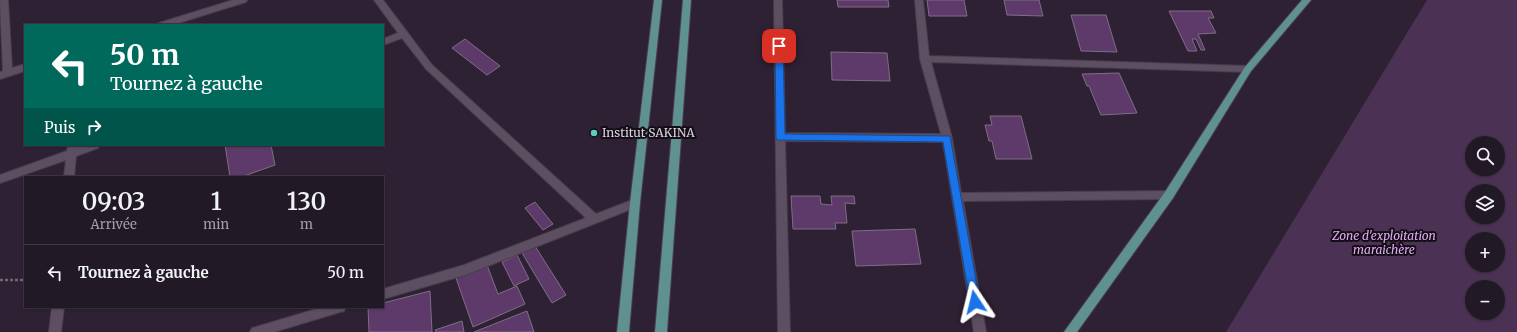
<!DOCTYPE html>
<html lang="fr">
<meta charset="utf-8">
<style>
:root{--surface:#221926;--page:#2a222e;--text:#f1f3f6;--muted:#a2a0a7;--line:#3f3843}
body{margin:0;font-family:Merriweather,serif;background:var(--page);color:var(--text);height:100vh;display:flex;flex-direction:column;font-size:15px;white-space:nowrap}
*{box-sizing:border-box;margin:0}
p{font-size:13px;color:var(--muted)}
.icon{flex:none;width:22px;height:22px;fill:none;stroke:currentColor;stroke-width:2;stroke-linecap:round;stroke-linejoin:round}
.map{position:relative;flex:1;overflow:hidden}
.sheet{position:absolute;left:24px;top:176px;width:360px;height:132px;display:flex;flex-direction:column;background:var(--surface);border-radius:0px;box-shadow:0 1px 3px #0004,0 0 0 1px var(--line)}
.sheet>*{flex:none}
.banner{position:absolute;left:24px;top:24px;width:360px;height:122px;border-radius:0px;box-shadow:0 1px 3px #0004,0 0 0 1px var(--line);background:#00695c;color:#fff;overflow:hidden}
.tools{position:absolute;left:1465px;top:136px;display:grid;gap:8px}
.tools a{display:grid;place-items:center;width:40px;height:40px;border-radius:50%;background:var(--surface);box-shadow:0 1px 3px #0004,0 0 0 1px var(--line);font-size:20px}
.pin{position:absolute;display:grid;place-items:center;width:34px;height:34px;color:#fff;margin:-17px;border-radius:8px;box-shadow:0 2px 6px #0006}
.me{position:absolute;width:44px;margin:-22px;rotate:350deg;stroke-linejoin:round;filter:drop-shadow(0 0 3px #0008)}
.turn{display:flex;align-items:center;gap:14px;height:84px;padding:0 20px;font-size:18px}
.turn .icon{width:52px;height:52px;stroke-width:2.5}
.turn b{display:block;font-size:28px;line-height:34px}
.then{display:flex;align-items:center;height:38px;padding:0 20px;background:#0003;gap:8px;font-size:15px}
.eta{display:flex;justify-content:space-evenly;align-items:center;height:68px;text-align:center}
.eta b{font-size:24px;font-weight:600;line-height:28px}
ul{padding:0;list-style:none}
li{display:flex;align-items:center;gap:12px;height:56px;padding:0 20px;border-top:1px solid var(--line)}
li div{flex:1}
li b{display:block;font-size:15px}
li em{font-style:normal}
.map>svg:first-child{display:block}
</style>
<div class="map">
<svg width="1517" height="332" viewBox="0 0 1517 332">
<rect width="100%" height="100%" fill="#2e2133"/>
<path fill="#4b3254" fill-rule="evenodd" d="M1427 0H1517V332H1226ZM1472 143H1498V169H1472ZM1472 191H1498V217H1472ZM1472 239H1498V265H1472ZM1472 287H1498V313H1472Z"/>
<g fill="#5d3a69" stroke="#7e6f84">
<polygon points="837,0 888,0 889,7 838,7"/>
<polygon points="927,0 964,0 967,16 929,16"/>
<polygon points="1004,0 1039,0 1043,16 1007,15"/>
<polygon points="1169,11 1211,11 1214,18 1208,18 1216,33 1198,34 1205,50 1201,50 1196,39 1192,39 1197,51 1188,51"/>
<polygon points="1071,15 1106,15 1117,52 1081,51"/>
<polygon points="465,39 500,66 487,75 452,48"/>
<polygon points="831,52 887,53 890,81 832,80"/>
<polygon points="1119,73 1137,113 1101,115 1089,86 1087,86 1082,74"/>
<polygon points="990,116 1021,116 1032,159 996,159 992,141 989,141 985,125 992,125"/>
<polygon points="225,145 271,145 275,165 241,177 230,177"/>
<polygon points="791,196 820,196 821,204 832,205 831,196 854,196 855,204 845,203 847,223 835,223 836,229 793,229"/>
<polygon points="535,202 553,224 543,230 525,208"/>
<polygon points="915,229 921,264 856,266 852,231"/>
<polygon points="535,246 566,295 552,303 522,253"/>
<polygon points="517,255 529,279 514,286 502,262"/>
<polygon points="487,265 498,294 517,286 525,304 473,327 456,278"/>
<polygon points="430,291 432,332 369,332 368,307 383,307 383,303"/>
<polygon points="527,311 534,332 474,332"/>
<polygon points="462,321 464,332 436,332 435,330"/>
</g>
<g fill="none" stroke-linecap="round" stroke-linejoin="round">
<g stroke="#493e4d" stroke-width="2">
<g id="minor">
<polygon points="0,0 8,0 12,68 25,64 25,71 0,79 0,72 3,71"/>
<polygon points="233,0 247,0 246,2 172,25 158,25 159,23"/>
<polygon points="374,0 383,0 432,65 596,214 635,199 639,200 640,203 639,206 465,275 383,299 383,289 464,265 586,218 426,69 402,38 383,45 383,39 398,33"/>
<polygon points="774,0 782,0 785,133 941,134 920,59 915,0 923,0 929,56 1248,66 1253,69 1248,72 931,62 952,138 961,193 1169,191 1173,192 1174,195 1173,198 1169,199 963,201 986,332 974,332 943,142 785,141 790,332 778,332"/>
<polygon points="68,145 78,145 77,147 84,145 100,145 98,148 76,156 74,177 64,177 66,160 0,183 0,175 67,151"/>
<polygon points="52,307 64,307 61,332 49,332"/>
<polygon points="323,307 346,307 344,311 340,312 274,332 250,332 252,328 256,327"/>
</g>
</g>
<g stroke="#493e4d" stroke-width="2">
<g id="primary">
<polygon points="654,0 662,0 640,203 629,332 617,332 630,203"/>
<polygon points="683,0 691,0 667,332 655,332"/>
<polygon points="1302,0 1311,0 1251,71 1173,198 1077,332 1064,332 1165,192 1245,67"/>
</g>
</g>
<polyline stroke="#726776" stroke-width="2.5" stroke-dasharray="3 2" stroke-linecap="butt" points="0,280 25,280"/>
<use href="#minor" fill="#5d4e62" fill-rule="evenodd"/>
<use href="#primary" fill="#5f9191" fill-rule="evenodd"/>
</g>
<polygon fill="#1a73e8" stroke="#114b97" points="779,43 783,46 785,134 950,136 980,302 978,305 975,307 971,305 970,302 943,142 777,140 776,137 775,46"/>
<circle fill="#59cebe" stroke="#130d15" stroke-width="1.5" cx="594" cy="133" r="4"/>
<g text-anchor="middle" stroke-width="4" stroke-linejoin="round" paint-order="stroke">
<g font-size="12" fill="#dcd3df" stroke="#130d15" text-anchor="start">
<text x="602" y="137">Institut SAKINA</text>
</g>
<g font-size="12" font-style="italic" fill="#e2abf5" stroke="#130d15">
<text x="1384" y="240">Zone d'exploitation<tspan x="1384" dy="14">maraichère</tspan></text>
</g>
</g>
</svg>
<div class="tools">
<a><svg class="icon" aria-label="search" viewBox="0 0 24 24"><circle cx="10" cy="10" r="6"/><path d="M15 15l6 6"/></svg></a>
<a><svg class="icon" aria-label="layers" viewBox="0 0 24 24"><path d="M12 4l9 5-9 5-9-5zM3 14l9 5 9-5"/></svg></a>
<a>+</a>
<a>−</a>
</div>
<div class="pin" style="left:779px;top:46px;background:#d93025"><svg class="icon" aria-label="arrive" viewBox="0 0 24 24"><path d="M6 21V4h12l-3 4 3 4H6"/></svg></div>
<svg class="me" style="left:975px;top:302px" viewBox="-20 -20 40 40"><path d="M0-17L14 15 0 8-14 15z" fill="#1a73e8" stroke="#fff" stroke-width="4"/></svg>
<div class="banner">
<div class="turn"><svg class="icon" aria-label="left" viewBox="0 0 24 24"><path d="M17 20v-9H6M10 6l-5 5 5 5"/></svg><div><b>50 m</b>Tournez à gauche</div></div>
<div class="then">Puis<svg class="icon" aria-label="right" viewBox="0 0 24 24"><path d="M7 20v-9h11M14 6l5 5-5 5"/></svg></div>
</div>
<section class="sheet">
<div class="eta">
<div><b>09:03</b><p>Arrivée</p></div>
<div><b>1</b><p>min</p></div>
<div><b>130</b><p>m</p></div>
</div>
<ul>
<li><svg class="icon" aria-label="left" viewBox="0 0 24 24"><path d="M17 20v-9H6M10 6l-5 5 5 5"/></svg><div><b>Tournez à gauche</b></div><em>50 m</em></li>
</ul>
</section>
</div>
